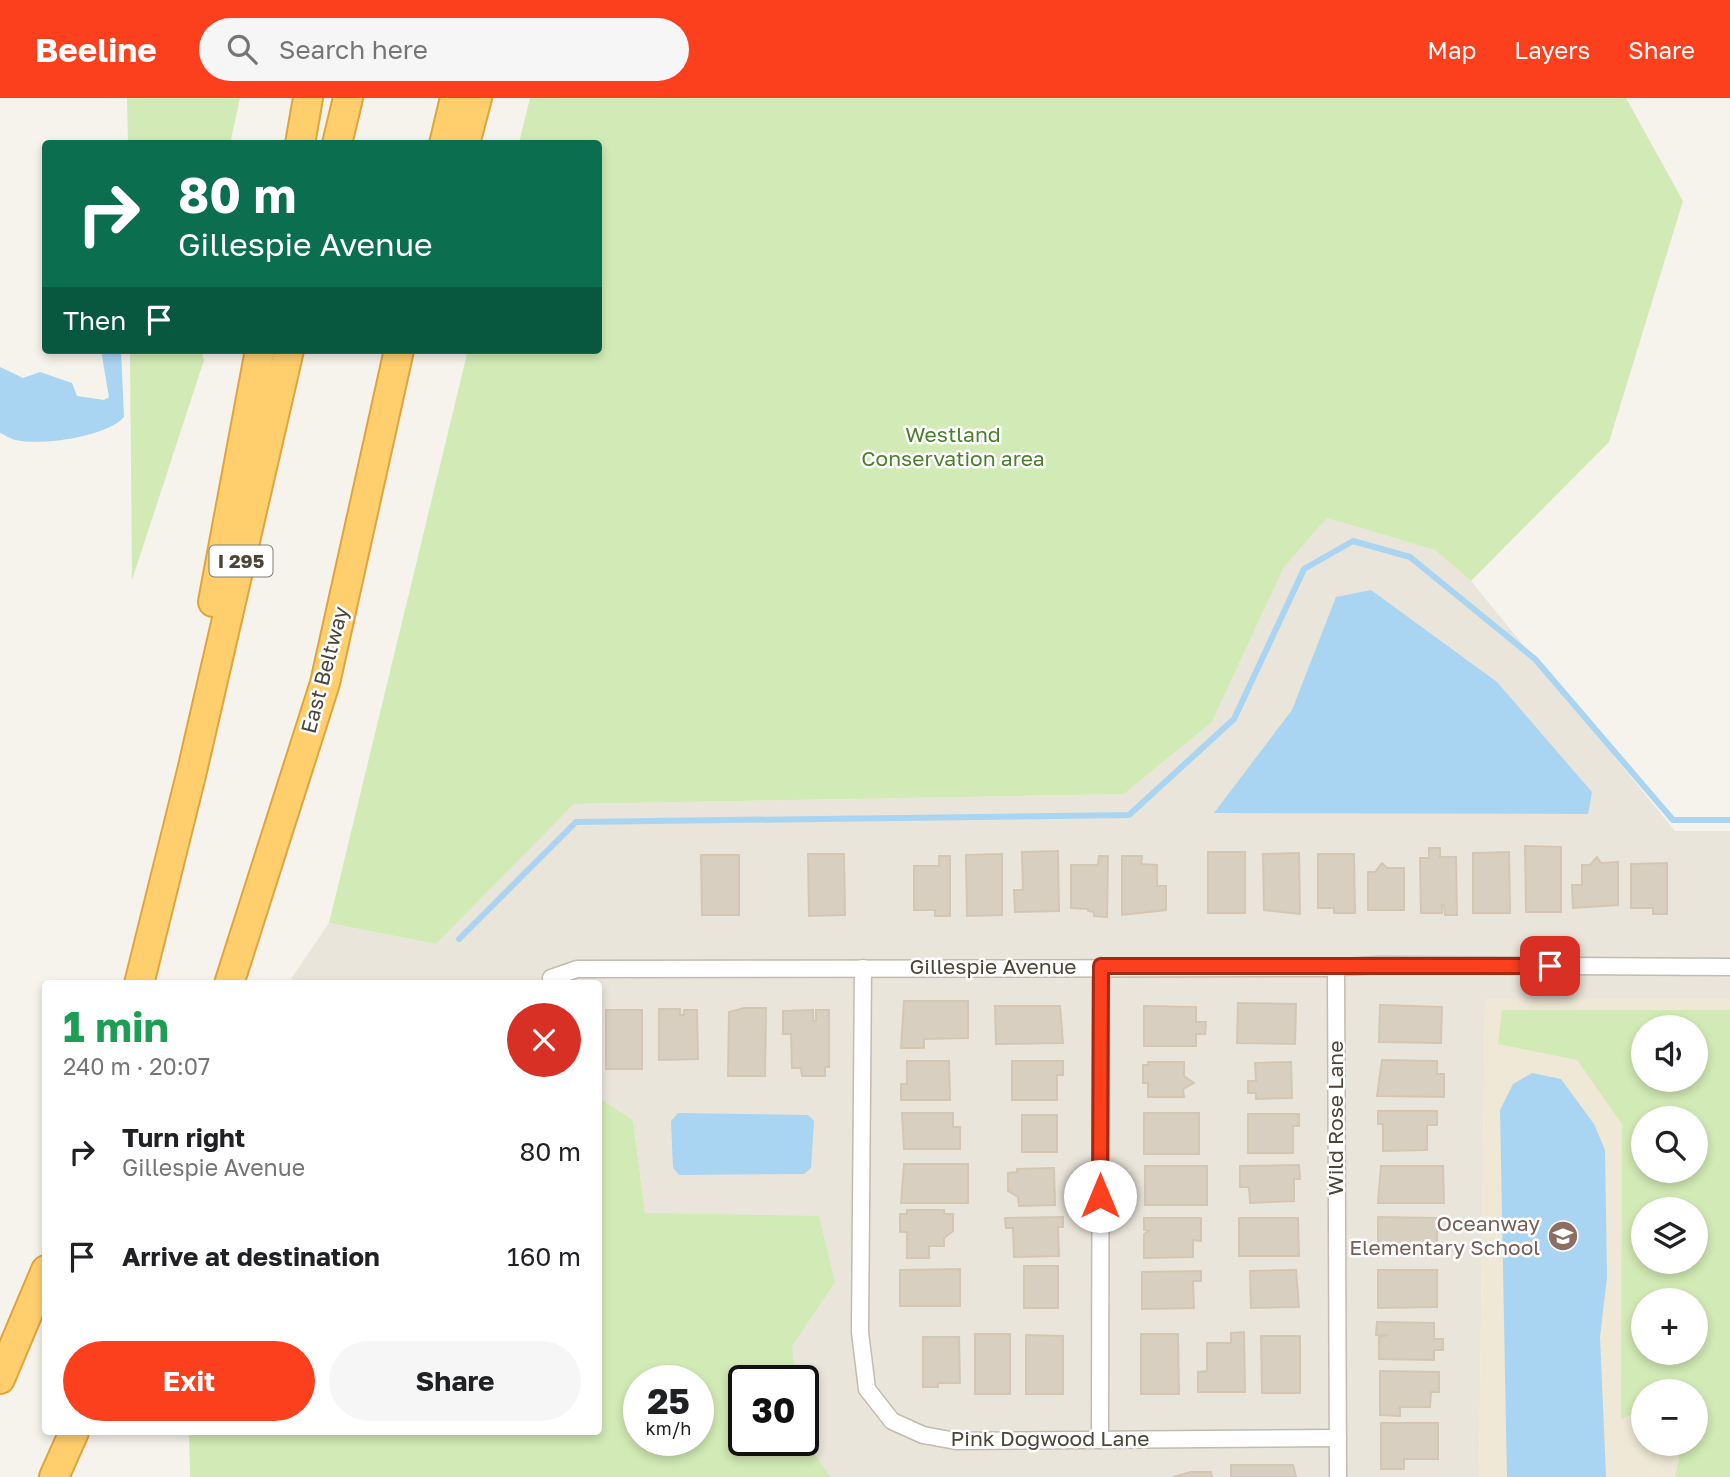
<!DOCTYPE html>
<meta charset="utf-8">
<style>
:root{--surface:#fff;--page:#f6f6f6;--text:#202124;--muted:#757577;--accent:#fc3f1d}
body{margin:0;font-family:"Golos Text",sans-serif;background:var(--page);color:var(--text);height:100vh;display:flex;flex-direction:column;font-size:26px;white-space:nowrap}
*{box-sizing:border-box;margin:0}
p{font-size:23px;color:var(--muted)}
.icon{flex:none;width:38px;height:38px;fill:none;stroke:currentColor;stroke-width:2;stroke-linecap:round;stroke-linejoin:round}
.map{position:relative;flex:1;overflow:hidden}
.sheet{position:absolute;left:42px;top:882px;width:560px;height:455px;display:flex;flex-direction:column;background:var(--surface);border-radius:7px;box-shadow:0 4px 10px #0003}
.sheet>*{flex:none}
.top-card{position:absolute;left:42px;top:42px;width:560px;height:214px;border-radius:7px;box-shadow:0 4px 10px #0003;background:#0b6e4f;color:#fff;overflow:hidden}
.controls{position:absolute;left:1631px;top:917px;display:grid;gap:14px}
.controls a{display:grid;place-items:center;width:77px;height:77px;border-radius:50%;background:var(--surface);box-shadow:0 4px 10px #0003;font-size:35px}
.speed{position:absolute;left:623px;top:1267px;display:flex;gap:14px;font-size:35px;font-weight:700;text-align:center}
.speed>*{display:grid;place-content:center;width:91px;height:91px;border-radius:50%;background:var(--surface);box-shadow:0 4px 10px #0003;line-height:1}
.speed small{font-size:18px;font-weight:400}
.speed .limit{border:4px solid #111;border-radius:10px;background:#fff;color:#111}
.pin{position:absolute;display:grid;place-items:center;width:60px;height:60px;color:#fff;margin:-30px;border-radius:14px;box-shadow:0 4px 10px #0006}
.me{position:absolute;width:77px;margin:-38px;rotate:0deg;stroke-linejoin:round;filter:drop-shadow(0 0 5px #0008)}
.turn{display:flex;align-items:center;gap:24px;height:147px;padding:0 21px;font-size:32px}
.turn .icon{width:91px;height:91px;stroke-width:2.5}
.turn b{display:block;font-size:49px;line-height:60px}
.then{display:flex;align-items:center;height:66px;padding:0 21px;background:#0003;gap:14px;font-size:26px}
.round{display:grid;place-items:center;flex:none;width:74px;height:74px;border-radius:37px;background:var(--page)}
.overview{display:flex;align-items:center;justify-content:space-between;height:119px;padding:0 21px}
h1{font-size:42px;font-weight:700;line-height:52px;color:#1e9e55}
.button{display:flex;gap:14px;margin-top:auto;padding:14px 21px}
.button a{flex:1;height:80px;border-radius:42px;background:var(--accent);color:#fff;font-size:28px;font-weight:700;line-height:80px;text-align:center}
.button a+a{background:var(--page);color:var(--text)}
ul{padding:0;list-style:none}
li{display:flex;align-items:center;gap:21px;height:105px;padding:0 21px}
li div{flex:1}
li b{display:block;font-size:26px}
li em{font-style:normal}
header{display:flex;align-items:center;gap:42px;box-sizing:border-box;height:98px;padding:0 35px;background:var(--accent);color:#fff}
header strong{font-size:33px}
nav{display:flex;gap:38px;margin-inline-start:auto;font-size:24px}
.search{width:490px;height:63px;background:var(--page);display:flex;align-items:center;gap:18px;box-sizing:border-box;padding:0 24px;border-radius:38px;color:var(--muted);font-size:26px}
.map>svg:first-child{display:block}
</style>
<header>
<strong>Beeline</strong>
<div class="search"><svg class="icon" aria-label="search" viewBox="0 0 24 24"><circle cx="10" cy="10" r="6"/><path d="M15 15l6 6"/></svg>Search here</div>
<nav><a>Map</a><a>Layers</a><a>Share</a></nav>
</header>
<div class="map">
<svg width="1730" height="1379" viewBox="0 0 1730 1379">
<rect width="100%" height="100%" fill="#f6f3ec"/>
<polygon fill="#eae5da" points="1327,420 1435,452 1471,483 1675,733 1730,733 1730,901 1485,902 1479,1379 831,1379 803,1339 803,1283 796,1283 791,1249 835,1185 645,1115 633,1022 599,1000 598,886 318,886 291,881 329,825 436,846 574,706 1124,696 1212,624 1284,469"/>
<path fill="#efe8d6" fill-rule="evenodd" d="M1485 901H1730V1379H1479ZM1643 929H1696V982H1643ZM1643 1020H1696V1073H1643ZM1643 1111H1696V1164H1643ZM1643 1202H1696V1255H1643ZM1643 1293H1696V1346H1643Z"/>
<g fill="#d2eab5" fill-rule="evenodd">
<polygon points="127,0 240,0 230,46 128,45"/>
<polygon points="530,0 1626,0 1683,103 1609,344 1471,483 1435,452 1327,420 1284,469 1212,624 1124,696 574,706 436,846 329,825 468,252 598,252 598,46 519,45"/>
<polygon points="130,252 201,252 204,262 132,482"/>
<path d="M1502 912H1730V1379H1675L1679 1362 1677 1346H1696V1293H1643V1312L1621 1321 1622 1026 1577 962 1498 946ZM1696 929V982H1643V929ZM1643 1020H1696V1073H1643ZM1696 1111V1164H1643V1111ZM1696 1202V1255H1643V1202Z"/>
<path d="M599 1000 633 1022 645 1115 819 1118 835 1185 792 1248 796 1283H744V1342H803V1339L831 1379H190L189 1334H598ZM639 1283H698V1342H639Z"/>
</g>
<g fill="#a9d4f2">
<path d="M101 252H121L124 319C107 339 40 348 16 342 10 341 5 337 0 335V269L23 280 40 274 72 285 77 298 104 302 109 299Z"/>
<polygon points="1371,492 1497,584 1592,694 1588,716 1214,715 1292,612 1336,499"/>
<polygon points="1532,975 1561,981 1594,1026 1605,1052 1607,1179 1600,1239 1606,1379 1507,1379 1500,1012 1513,986"/>
<polygon points="678,1015 808,1017 814,1023 811,1070 804,1076 679,1077 673,1070 671,1023"/>
</g>
<g fill="none" stroke-linecap="round" stroke-linejoin="round">
<polyline stroke="#a9d4f2" stroke-width="6" points="459,841 576,724 1129,717 1234,621 1304,471 1353,443 1410,459 1535,561 1673,722 1730,722"/>
</g>
<g fill="#d8cfc1" stroke="#d3c7b4" stroke-width="2">
<polygon points="1525,748 1561,749 1561,814 1526,814"/>
<polygon points="1429,750 1440,750 1440,759 1456,759 1457,817 1445,817 1444,807 1442,807 1442,815 1421,815 1420,760 1429,760"/>
<polygon points="1058,753 1059,813 1015,814 1014,792 1023,792 1022,754"/>
<rect x="1208" y="754" width="37" height="61"/>
<polygon points="1509,754 1510,815 1473,815 1473,755"/>
<polygon points="1299,755 1300,816 1264,812 1263,756"/>
<polygon points="808,756 844,756 845,817 809,818"/>
<polygon points="1002,756 1002,817 967,818 966,757"/>
<polygon points="1318,756 1354,756 1355,815 1334,815 1334,810 1318,810"/>
<polygon points="701,757 739,757 739,817 702,817"/>
<polygon points="939,758 950,758 950,818 935,818 935,812 914,812 914,768 939,768"/>
<polygon points="1099,758 1108,758 1107,819 1094,818 1094,814 1088,813 1088,811 1071,810 1071,767 1098,767"/>
<polygon points="1122,758 1142,758 1141,766 1157,767 1157,788 1166,788 1166,812 1122,817"/>
<polygon points="1597,759 1601,765 1618,764 1618,807 1573,810 1572,787 1582,787 1582,767 1590,767"/>
<polygon points="1382,765 1387,770 1404,770 1404,812 1368,812 1368,774 1375,774"/>
<polygon points="1667,765 1667,816 1653,816 1653,810 1631,810 1631,766"/>
<polygon points="904,903 968,903 968,940 924,941 924,950 901,950"/>
<polygon points="1238,905 1296,906 1295,946 1237,945"/>
<polygon points="1380,907 1442,909 1441,945 1379,944"/>
<polygon points="995,908 1060,908 1063,945 996,946"/>
<polygon points="1144,908 1196,909 1196,924 1206,924 1205,936 1196,936 1196,948 1144,948"/>
<polygon points="744,910 766,910 765,978 728,978 729,914"/>
<polygon points="659,911 680,911 680,917 684,917 684,912 697,912 698,961 659,962"/>
<rect x="606" y="912" width="36" height="59"/>
<polygon points="813,912 813,923 816,923 816,912 829,912 829,969 825,969 825,978 802,978 801,970 792,970 791,936 783,936 783,913"/>
<polygon points="1382,962 1437,963 1437,976 1444,976 1444,999 1377,998"/>
<polygon points="907,963 949,963 950,1002 901,1002 901,986 907,986"/>
<polygon points="1012,963 1063,963 1063,977 1057,977 1057,1002 1012,1002"/>
<polygon points="1148,964 1184,964 1184,978 1194,985 1183,991 1184,999 1148,999 1148,985 1143,985 1143,967 1148,967"/>
<polygon points="1291,964 1292,1000 1256,1001 1256,995 1248,995 1248,983 1256,983 1255,965"/>
<polygon points="1378,1013 1437,1013 1437,1027 1427,1027 1427,1052 1383,1053 1383,1026 1378,1026"/>
<polygon points="902,1015 953,1015 953,1029 960,1029 960,1051 904,1051"/>
<rect x="1144" y="1015" width="55" height="41"/>
<polygon points="1248,1016 1299,1016 1299,1028 1293,1028 1293,1055 1248,1055"/>
<rect x="1022" y="1017" width="35" height="37"/>
<polygon points="904,1066 968,1066 968,1105 901,1105"/>
<polygon points="1299,1067 1300,1081 1294,1081 1294,1103 1250,1105 1249,1089 1240,1089 1240,1068"/>
<rect x="1145" y="1068" width="62" height="39"/>
<polygon points="1381,1068 1443,1068 1444,1105 1378,1105"/>
<polygon points="1054,1070 1055,1107 1019,1108 1018,1099 1008,1093 1008,1075 1017,1074 1017,1071"/>
<polygon points="907,1112 944,1112 944,1116 953,1116 953,1133 944,1140 944,1148 929,1148 929,1160 907,1160 907,1134 900,1134 900,1116 907,1116"/>
<polygon points="1063,1119 1063,1129 1058,1129 1059,1158 1014,1159 1013,1130 1006,1130 1005,1120"/>
<polygon points="1378,1119 1437,1120 1437,1157 1378,1157"/>
<polygon points="1144,1120 1201,1120 1201,1143 1193,1142 1193,1159 1144,1160 1144,1136 1149,1133 1144,1132"/>
<polygon points="1239,1120 1298,1120 1299,1158 1239,1158"/>
<rect x="1024" y="1168" width="34" height="42"/>
<polygon points="960,1171 960,1208 900,1208 900,1172"/>
<polygon points="1296,1172 1299,1209 1251,1210 1250,1173"/>
<polygon points="1378,1172 1437,1172 1437,1209 1378,1210"/>
<polygon points="1201,1173 1201,1183 1193,1183 1194,1210 1142,1211 1142,1174"/>
<polygon points="1377,1224 1434,1225 1434,1241 1443,1241 1443,1252 1434,1252 1434,1262 1379,1261 1379,1239 1388,1237 1376,1237"/>
<polygon points="1244,1234 1245,1294 1198,1294 1198,1274 1207,1273 1207,1245 1231,1245 1231,1235"/>
<rect x="975" y="1236" width="35" height="60"/>
<polygon points="1141,1236 1178,1236 1179,1296 1141,1296"/>
<polygon points="1026,1237 1063,1238 1063,1296 1026,1296"/>
<polygon points="1261,1238 1300,1238 1300,1295 1262,1295"/>
<polygon points="923,1239 959,1239 960,1285 938,1285 938,1289 923,1289"/>
<polygon points="1380,1273 1439,1274 1439,1294 1431,1294 1430,1309 1400,1309 1400,1318 1380,1317"/>
<polygon points="1381,1325 1438,1325 1438,1361 1404,1361 1404,1371 1381,1371"/>
<polygon points="1231,1367 1293,1367 1296,1379 1231,1379"/>
<polygon points="1191,1374 1211,1374 1212,1379 1173,1379"/>
</g>
<g fill="none" stroke-linecap="round" stroke-linejoin="round">
<g stroke="#c2bbae" stroke-width="19">
<g id="street">
<polyline points="863,870 860,1234 867,1291 892,1323 923,1337 956,1343 1338,1340"/>
<polyline points="1336,870 1338,1379"/>
<polyline points="551,880 577,871 1325,870 1378,867 1730,869"/>
<polyline points="1100,1342 1101,868"/>
</g>
</g>
<g stroke="#e0a43c" stroke-width="32">
<g id="highway">
<polyline points="300,46 308,0"/>
<polyline points="337,46 348,0"/>
<polyline points="444,46 455,0"/>
<polyline points="465,46 477,0"/>
<polyline points="213,504 260,252"/>
<polyline points="139,886 192,673 289,252"/>
<polyline points="229,886 325,585 399,252"/>
<polyline points="0,1281 46,1172"/>
<polyline points="54,1379 74,1334"/>
</g>
</g>
<use href="#street" stroke="#fff" stroke-width="16"/>
<use href="#highway" stroke="#ffcf6e" stroke-width="28"/>
</g>
<g fill="none" stroke-linecap="round" stroke-linejoin="round">
<g stroke="#a42913" stroke-width="18">
<polyline id="route" points="1100,1098 1101,868 1550,868"/>
</g>
<use href="#route" stroke="#fc3f1d" stroke-width="12"/>
</g>
<defs>
<g id="school-disc" transform="scale(1.575)"><circle r="9.5" fill="#8d6e63" stroke="#fff"/><path d="M0-5L7-2L0 1L-7-2ZM-4 1L0 2.5L4 1V4Q0 6-4 4Z" fill="#fff"/></g>
</defs>
<g fill-rule="evenodd">
<use href="#school-disc" x="1563" y="1138"/>
</g>
<g text-anchor="middle" stroke-width="5" stroke-linejoin="round" paint-order="stroke">
<rect fill="#fff" stroke="#817c74" stroke-width="2" x="209.5" y="447.5" width="63" height="31" rx="5"/>
<g font-size="19" font-weight="bold" fill="#4b4439">
<text x="241" y="470">I 295</text>
</g>
<g font-size="21" fill="#4a7f2a" stroke="#fff">
<text x="953" y="344">Westland<tspan x="953" dy="24">Conservation area</tspan></text>
</g>
<g font-size="21" fill="#4b4439" stroke="#fff">
<text transform="translate(325 572) rotate(-75)" y="7">East Beltway</text>
<text x="993" y="876">Gillespie Avenue</text>
<text transform="translate(1336 1020) rotate(-90)" y="7">Wild Rose Lane</text>
<text x="1050" y="1348">Pink Dogwood Lane</text>
</g>
<g font-size="21" fill="#785e54" stroke="#fff" text-anchor="end">
<text x="1540" y="1133">Oceanway<tspan x="1540" dy="24">Elementary School</tspan></text>
</g>
</g>
</svg>
<div class="controls">
<a><svg class="icon" aria-label="sound" viewBox="0 0 24 24"><path d="M4 9h4l5-4v14l-5-4H4zM17 9q2 3 0 6"/></svg></a>
<a><svg class="icon" aria-label="search" viewBox="0 0 24 24"><circle cx="10" cy="10" r="6"/><path d="M15 15l6 6"/></svg></a>
<a><svg class="icon" aria-label="layers" viewBox="0 0 24 24"><path d="M12 4l9 5-9 5-9-5zM3 14l9 5 9-5"/></svg></a>
<a>+</a>
<a>−</a>
</div>
<div class="speed"><div>25<small>km/h</small></div><div class="limit">30</div></div>
<div class="pin" style="left:1550px;top:868px;background:#d93025"><svg class="icon" aria-label="arrive" viewBox="0 0 24 24"><path d="M6 21V4h12l-3 4 3 4H6"/></svg></div>
<svg class="me" style="left:1100px;top:1098px" viewBox="-20 -20 40 40"><circle r="19" fill="#fff"/><path d="M0-13L10 11 0 6-10 11z" fill="#fc3f1d"/></svg>
<div class="top-card">
<div class="turn"><svg class="icon" aria-label="right" viewBox="0 0 24 24"><path d="M7 20v-9h11M14 6l5 5-5 5"/></svg><div><b>80 m</b>Gillespie Avenue</div></div>
<div class="then">Then<svg class="icon" aria-label="arrive" viewBox="0 0 24 24"><path d="M6 21V4h12l-3 4 3 4H6"/></svg></div>
</div>
<section class="sheet">
<div class="overview"><div><h1>1 min</h1><p>240 m · 20:07</p></div><a class="round" style="background:#d93025;color:#fff"><svg class="icon" aria-label="close" viewBox="0 0 24 24"><path d="M6 6l12 12M18 6L6 18"/></svg></a></div>
<ul>
<li><svg class="icon" aria-label="right" viewBox="0 0 24 24"><path d="M7 20v-9h11M14 6l5 5-5 5"/></svg><div><b>Turn right</b><p>Gillespie Avenue</p></div><em>80 m</em></li>
<li><svg class="icon" aria-label="arrive" viewBox="0 0 24 24"><path d="M6 21V4h12l-3 4 3 4H6"/></svg><div><b>Arrive at destination</b></div><em>160 m</em></li>
</ul>
<div class="button"><a>Exit</a><a>Share</a></div>
</section>
</div>
